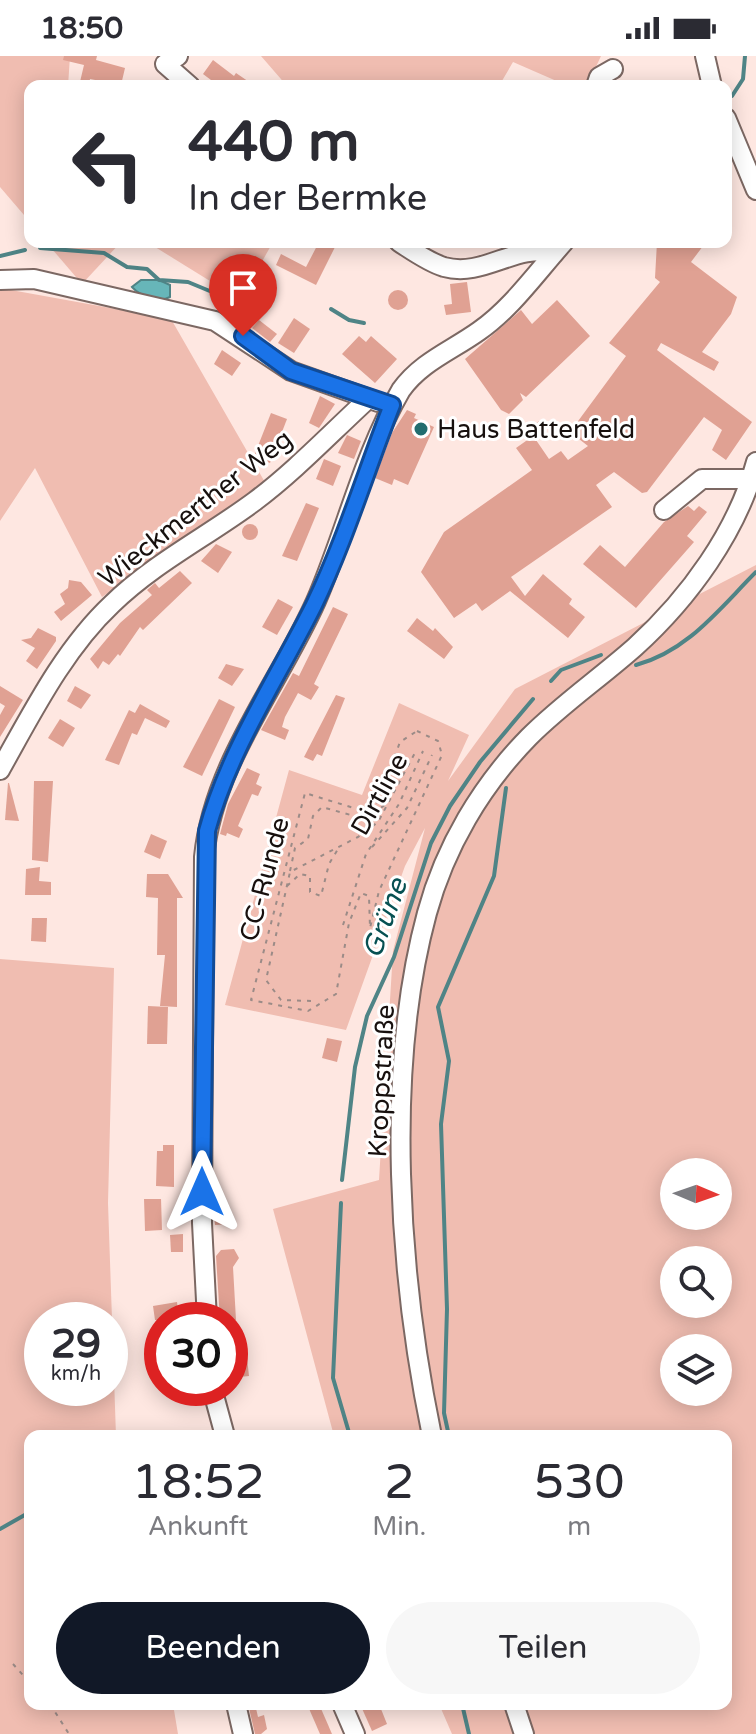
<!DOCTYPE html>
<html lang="de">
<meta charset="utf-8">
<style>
:root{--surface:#fff;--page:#f7f7f7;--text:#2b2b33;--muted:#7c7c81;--accent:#111827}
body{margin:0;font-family:"Varela Round",sans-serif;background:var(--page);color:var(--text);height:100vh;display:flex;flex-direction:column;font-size:30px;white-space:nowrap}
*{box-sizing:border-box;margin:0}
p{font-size:26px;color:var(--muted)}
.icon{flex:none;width:44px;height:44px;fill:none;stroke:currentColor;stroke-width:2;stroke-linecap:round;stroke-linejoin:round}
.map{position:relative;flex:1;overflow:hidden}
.drawer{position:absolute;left:24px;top:1374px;width:708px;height:280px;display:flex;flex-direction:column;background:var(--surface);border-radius:16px;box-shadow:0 4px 20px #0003}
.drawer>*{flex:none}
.guide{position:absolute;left:24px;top:24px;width:708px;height:168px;border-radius:16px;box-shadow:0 4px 20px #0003;background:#fff;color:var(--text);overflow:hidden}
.needle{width:52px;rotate:92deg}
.tools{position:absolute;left:660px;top:1102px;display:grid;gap:16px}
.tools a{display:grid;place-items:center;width:72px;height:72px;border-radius:50%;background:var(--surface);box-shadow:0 4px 20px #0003;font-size:40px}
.speed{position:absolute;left:24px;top:1246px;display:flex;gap:16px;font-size:40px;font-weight:700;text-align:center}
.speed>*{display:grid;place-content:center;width:104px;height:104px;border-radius:50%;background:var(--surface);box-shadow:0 4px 20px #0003;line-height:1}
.speed small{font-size:20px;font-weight:400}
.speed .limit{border:12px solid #d22;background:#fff;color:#111}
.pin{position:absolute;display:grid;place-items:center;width:68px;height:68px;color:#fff;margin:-82px -34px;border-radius:50% 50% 50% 0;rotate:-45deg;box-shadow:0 0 8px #0007}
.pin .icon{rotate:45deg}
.me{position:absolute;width:88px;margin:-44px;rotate:0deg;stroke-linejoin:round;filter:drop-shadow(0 0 6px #0008)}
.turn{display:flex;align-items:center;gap:28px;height:168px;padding:0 32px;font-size:36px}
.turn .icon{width:104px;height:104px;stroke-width:2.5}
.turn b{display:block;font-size:56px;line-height:68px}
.eta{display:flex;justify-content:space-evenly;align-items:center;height:136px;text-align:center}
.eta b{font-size:48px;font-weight:600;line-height:56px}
.button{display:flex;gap:16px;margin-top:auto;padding:16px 32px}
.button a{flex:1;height:92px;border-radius:48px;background:var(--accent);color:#fff;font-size:32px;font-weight:600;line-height:92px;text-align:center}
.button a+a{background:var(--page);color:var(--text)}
.status{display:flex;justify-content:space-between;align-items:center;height:56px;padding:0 40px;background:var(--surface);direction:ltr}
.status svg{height:22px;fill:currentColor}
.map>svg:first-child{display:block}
</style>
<div class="status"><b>18:50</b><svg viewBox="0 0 49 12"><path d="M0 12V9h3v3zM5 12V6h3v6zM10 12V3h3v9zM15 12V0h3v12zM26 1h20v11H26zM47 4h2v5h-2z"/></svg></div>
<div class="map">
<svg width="756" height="1678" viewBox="0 0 756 1678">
<rect width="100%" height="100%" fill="#fee7e1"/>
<g fill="#f0bdb1" fill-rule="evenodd">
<polygon points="0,0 70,0 68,30 30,30 30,166 0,131"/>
<polygon points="261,0 601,0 587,30 568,30 513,6 499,30 287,30"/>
<polygon points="46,186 121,186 82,228"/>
<polygon points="147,186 273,186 250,227 231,238"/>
<polygon points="0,232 171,263 266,428 102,541 35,412 0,465"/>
<path d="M756 509V1678H452L439 1648H726V1380H334L273 1153 379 1124 393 895 425 772 405 810 346 974 225 949 289 714 362 739 399 647 469 679 448 725 515 633ZM674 1116H718V1160H674ZM674 1204H718V1248H674ZM674 1292H718V1336H674Z"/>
<path d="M0 903 114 912 108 1147 116 1380H30V1648H173L178 1678H0ZM110 1264V1332H42V1264Z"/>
</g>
<path fill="#67b6b9" stroke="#4f8486" stroke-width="2" d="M141 224H159L170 229V241C159 247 140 240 132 231Z"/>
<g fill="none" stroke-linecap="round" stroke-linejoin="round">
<g stroke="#4f8486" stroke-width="4">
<polyline points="732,40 743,23 745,0"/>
<polyline points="40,192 104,197 127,211 147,213 159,224 188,226 229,243 271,240"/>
<polyline points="0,200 25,194"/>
<polyline points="331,253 349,264 364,267"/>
<path d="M636 609C688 595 719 553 756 516"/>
<polyline points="551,625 561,614 601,599"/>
<polyline points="342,1124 355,1011 367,960 394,901 431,787 450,750 480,706 533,643"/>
<polyline points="341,1147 333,1322 350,1380"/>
<polyline points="449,1380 444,1357 447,1253 441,1068 449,1005 438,951 494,820 506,732"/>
<polyline points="0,1473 30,1456"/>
<polyline points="462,1648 469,1678"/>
</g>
</g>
<g fill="#e0a193">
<polygon points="64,0 97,0 96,4 125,12 121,29 90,23 89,30 79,30 84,9 63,4"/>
<polygon points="213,4 234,20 236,17 255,30 219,30 203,18"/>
<polygon points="319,186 336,189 316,229 276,209 281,198 306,211"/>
<polygon points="657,186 706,186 691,206 737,241 731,258 702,296 719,306 714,315 661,287 657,294 752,366 726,404 712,394 722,374 704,361 647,436 642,437 614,416 596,429 612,451 511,521 525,540 543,518 572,543 569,548 585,561 568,582 510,535 482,555 476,547 454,562 421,516 444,476 532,414 516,392 533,380 535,383 528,373 539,365 547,377 536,384 549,403 561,395 568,404 588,390 570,376 626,300 609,287 660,226 655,222"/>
<polygon points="467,226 471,256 446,259 444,249 452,248 450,228"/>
<circle cx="398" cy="244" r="10"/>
<polygon points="557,244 590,280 526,341 520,337 523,344 509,358 501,354 465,303 521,254 532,268"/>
<polygon points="294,262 310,273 294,297 278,287"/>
<polygon points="259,264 277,278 270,286 252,272"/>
<polygon points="359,280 366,286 371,280 397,303 375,327 342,298"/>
<polygon points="222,294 241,307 232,320 214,308"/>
<polygon points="320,340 335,348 319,372 309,367"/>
<polygon points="407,354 416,358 414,362 434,371 408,429 394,423 392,429 375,422 392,377"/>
<polygon points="271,357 287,363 270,407 254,400"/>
<polygon points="347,379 361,385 354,403 338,397"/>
<polygon points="324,403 341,410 333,430 316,423"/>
<polygon points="306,447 319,452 297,505 282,500"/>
<polygon points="688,450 694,455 699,450 707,456 687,480 694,486 636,552 583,508 600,489 625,511 664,466"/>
<circle cx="250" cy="476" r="8"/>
<polygon points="216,488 232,496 218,517 201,505"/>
<polygon points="180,515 192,527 143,574 140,571 120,600 118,598 109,609 103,605 98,613 90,603 120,567 152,539 147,534 155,527 159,532"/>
<polygon points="69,524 81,526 92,539 61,565 54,556 65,548 60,538 68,532"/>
<polygon points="278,543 293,551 277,579 262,571"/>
<polygon points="333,551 348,558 314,628 319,631 311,644 298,637 285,661 282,671 289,674 285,684 261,674 293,617 299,620"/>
<polygon points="417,562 433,575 435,572 453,591 444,603 407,575"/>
<polygon points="38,572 56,581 56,585 37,613 26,605 35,592 21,584 31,582"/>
<polygon points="226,608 244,613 232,630 218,622"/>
<polygon points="0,630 23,644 0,681 0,659 5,650 0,647"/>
<polygon points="75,630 91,639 81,653 67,645"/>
<polygon points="336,639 345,642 322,700 317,698 313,705 304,701"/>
<polygon points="219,643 235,651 202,720 183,711"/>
<polygon points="140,648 170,665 166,672 145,662 137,679 132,677 119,709 105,704 129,654 135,657"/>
<polygon points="60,663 75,672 63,691 48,682"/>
<polygon points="247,712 260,718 256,728 262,731 258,740 252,738 238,770 243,773 239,782 227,777 226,780 220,778 228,748"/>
<polygon points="34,725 53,725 48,806 32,804"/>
<polygon points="8,727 9,727 19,765 5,764"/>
<polygon points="151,778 167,785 160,803 144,796"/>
<polygon points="40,811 39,825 51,826 51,839 25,839 26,813"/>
<polygon points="147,818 168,818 183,842 177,842 177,951 160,950 165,899 157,899 158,842 146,841"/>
<polygon points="32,862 47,862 46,886 31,885"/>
<polygon points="148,950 168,951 167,988 147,988"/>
<polygon points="327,982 342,985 337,1006 322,1002"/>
<polygon points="163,1089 174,1089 174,1131 156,1130 157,1095 163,1095"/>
<polygon points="144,1143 161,1143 162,1174 145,1175"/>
<polygon points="230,1151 231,1168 215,1169 214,1152"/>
<polygon points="183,1178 183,1196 171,1196 170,1179"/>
<polygon points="234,1193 239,1202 233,1211 236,1264 220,1264 216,1200 221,1194"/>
<polygon points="177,1246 179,1264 155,1264 153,1250"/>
<polygon points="246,1293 249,1320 230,1322 230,1295"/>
<polygon points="248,1648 255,1648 258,1661 264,1659 267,1673 261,1678 255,1678"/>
<polygon points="307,1648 319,1648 332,1678 320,1678"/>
<polygon points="360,1648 379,1648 387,1668 372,1675"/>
</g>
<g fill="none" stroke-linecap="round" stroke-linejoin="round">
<g stroke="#7c6863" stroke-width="22">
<g id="minor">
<polyline points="178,0 165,8 190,30"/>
<polyline points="705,0 712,30"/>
<polyline points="596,30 599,21 613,13"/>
<polyline points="726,62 756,134"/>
<path d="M399 186C413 195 428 206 444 211 484 222 515 187 554 197"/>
<polyline points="0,224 34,223 215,265 291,315 378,346"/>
<polyline points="664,454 702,423 752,423"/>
<path d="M0 714C32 657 64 593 112 548 154 507 208 480 255 445 295 415 331 377 368 343"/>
<path d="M207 1264 202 1167 204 801C213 708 279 628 316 545 346 476 363 399 401 334 421 306 451 295 479 275 512 252 537 216 564 186"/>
<polyline points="212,1332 225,1380"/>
<path d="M432 1380C399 1221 384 1015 427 857 445 791 481 730 529 681 562 648 600 622 635 591 689 542 737 476 756 406"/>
<polyline points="236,1648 243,1678"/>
<polyline points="342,1648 355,1678"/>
<polyline points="514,1648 524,1678"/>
</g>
</g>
<g stroke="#9b8b87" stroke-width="2" stroke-dasharray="4 6" stroke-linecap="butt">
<polygon points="417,675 438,685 442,699 379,835 370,872 369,840 361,837 349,867 336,938 308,955 251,944 305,737 357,753 378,746 400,686"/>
<polyline points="372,791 407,752 432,699"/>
<polyline points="290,815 295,792 308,783 313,760 322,751 365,763 389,746"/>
<polyline points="287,830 300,818 310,820 310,836 321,840 329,808 338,793"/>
<polyline points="343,869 366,798 399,748 423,695"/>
<polyline points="311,945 281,944 266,924 290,816 358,781 378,766 417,693"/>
<polyline points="13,1608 30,1627"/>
<polyline points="50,1648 69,1678"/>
</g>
<use href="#minor" stroke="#fff" stroke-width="18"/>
</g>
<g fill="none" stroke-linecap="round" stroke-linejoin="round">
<g stroke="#114b97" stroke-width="20">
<path id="route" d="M202 1136 207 775C229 694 277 623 314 549 345 485 366 415 392 349L291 315 243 280"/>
</g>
<use href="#route" stroke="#1a73e8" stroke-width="14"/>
</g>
<circle fill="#216d6f" stroke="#fff" stroke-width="3" cx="421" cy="373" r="8"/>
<g text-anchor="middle" stroke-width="6" stroke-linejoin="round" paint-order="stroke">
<g font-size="26" fill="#17100e" stroke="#fff" text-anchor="start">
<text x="437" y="382">Haus Battenfeld</text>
</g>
<g font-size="26" fill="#17100e" stroke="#fff">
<text transform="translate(195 452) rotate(-38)" y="9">Wieckmerther Weg</text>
<text transform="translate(379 738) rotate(-61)" y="9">Dirtline</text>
<text transform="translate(264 823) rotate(-75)" y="9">CC-Runde</text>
<text transform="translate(381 1025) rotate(-87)" y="9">Kroppstraße</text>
</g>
<g font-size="28" font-style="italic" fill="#065052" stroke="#fff">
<text transform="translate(384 862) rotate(-70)" y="10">Grüne</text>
</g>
</g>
</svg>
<div class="tools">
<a><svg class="needle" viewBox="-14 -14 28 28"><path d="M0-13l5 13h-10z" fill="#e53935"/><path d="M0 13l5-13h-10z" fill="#7c7c81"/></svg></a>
<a><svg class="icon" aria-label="search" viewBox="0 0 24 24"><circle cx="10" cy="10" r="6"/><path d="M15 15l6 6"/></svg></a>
<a><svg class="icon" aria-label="layers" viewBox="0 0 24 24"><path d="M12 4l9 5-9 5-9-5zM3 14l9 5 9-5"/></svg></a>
</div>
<div class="speed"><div>29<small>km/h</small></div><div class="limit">30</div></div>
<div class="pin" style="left:243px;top:280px;background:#d93025"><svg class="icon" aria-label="arrive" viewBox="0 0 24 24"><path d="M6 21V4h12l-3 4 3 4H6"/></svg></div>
<svg class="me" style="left:202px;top:1136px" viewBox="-20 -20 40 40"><path d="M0-17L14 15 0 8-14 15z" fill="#1a73e8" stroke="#fff" stroke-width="4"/></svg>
<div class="guide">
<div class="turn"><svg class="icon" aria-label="left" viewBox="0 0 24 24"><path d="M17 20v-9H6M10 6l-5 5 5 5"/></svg><div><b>440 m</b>In der Bermke</div></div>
</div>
<section class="drawer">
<div class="eta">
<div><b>18:52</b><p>Ankunft</p></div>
<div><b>2</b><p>Min.</p></div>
<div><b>530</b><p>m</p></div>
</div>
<div class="button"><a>Beenden</a><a>Teilen</a></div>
</section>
</div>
